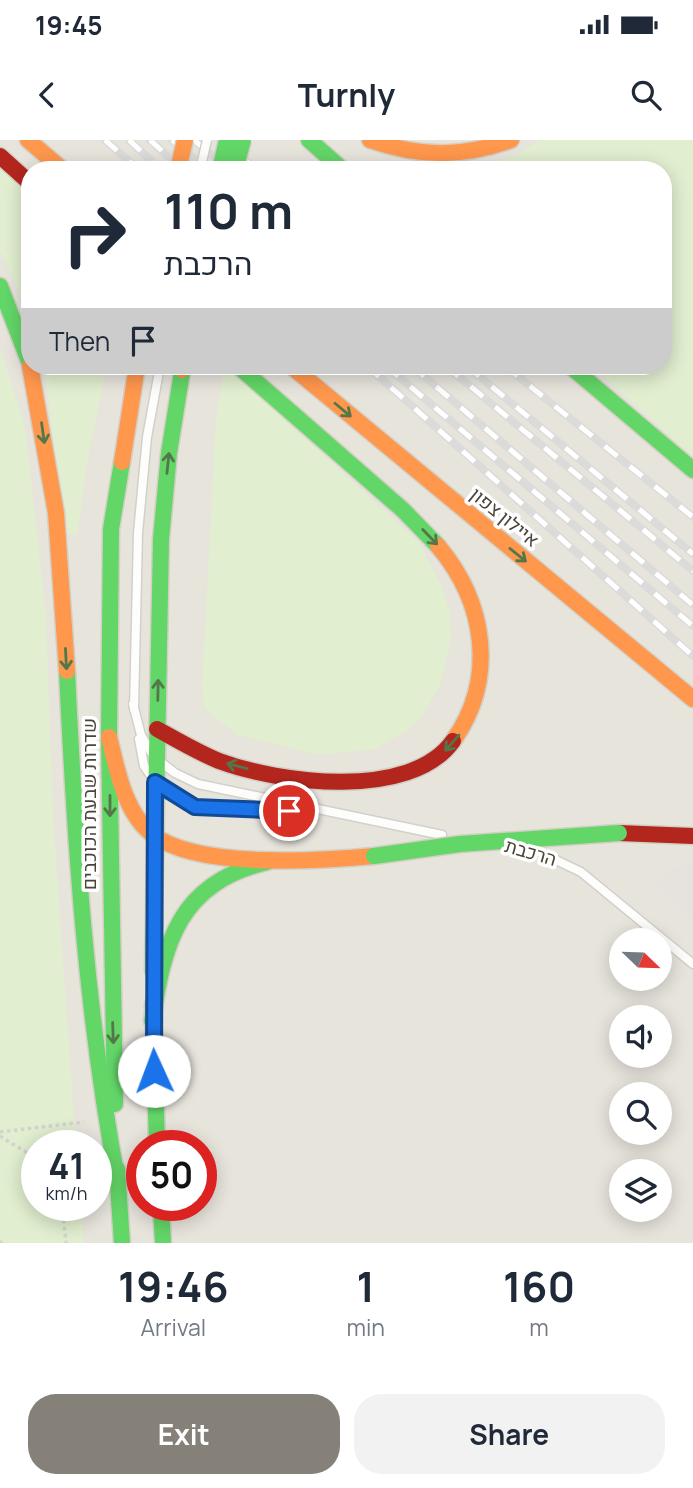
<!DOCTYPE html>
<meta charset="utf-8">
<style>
:root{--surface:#fff;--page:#f2f2f3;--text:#1f2937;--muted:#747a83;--accent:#868178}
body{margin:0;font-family:Manrope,Heebo,sans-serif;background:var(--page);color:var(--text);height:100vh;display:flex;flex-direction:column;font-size:26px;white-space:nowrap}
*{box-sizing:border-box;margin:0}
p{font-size:23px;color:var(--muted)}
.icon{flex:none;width:38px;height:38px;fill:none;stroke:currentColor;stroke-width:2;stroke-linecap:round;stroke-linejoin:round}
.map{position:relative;height:1103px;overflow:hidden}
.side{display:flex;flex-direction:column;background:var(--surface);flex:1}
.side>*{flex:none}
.top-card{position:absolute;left:21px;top:21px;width:651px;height:214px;border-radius:28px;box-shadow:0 4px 18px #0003;background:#fff;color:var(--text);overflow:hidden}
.needle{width:46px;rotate:113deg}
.buttons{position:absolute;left:609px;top:788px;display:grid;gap:14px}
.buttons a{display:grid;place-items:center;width:63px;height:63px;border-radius:50%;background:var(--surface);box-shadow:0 4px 18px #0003;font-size:35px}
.speed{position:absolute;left:21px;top:990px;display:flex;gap:14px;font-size:35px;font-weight:700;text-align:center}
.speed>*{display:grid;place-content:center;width:91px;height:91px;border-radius:50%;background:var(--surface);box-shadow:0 4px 18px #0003;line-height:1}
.speed small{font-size:18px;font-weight:400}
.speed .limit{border:10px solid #d22;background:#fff;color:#111}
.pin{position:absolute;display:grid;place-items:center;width:60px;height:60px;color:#fff;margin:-30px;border:4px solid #fff;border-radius:50%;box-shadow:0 2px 7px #0007}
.me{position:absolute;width:77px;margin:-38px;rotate:358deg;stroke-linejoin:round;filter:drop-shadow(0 0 5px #0008)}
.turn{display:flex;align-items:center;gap:24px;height:147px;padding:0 28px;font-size:32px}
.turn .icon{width:91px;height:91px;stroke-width:2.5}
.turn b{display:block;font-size:49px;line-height:60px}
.then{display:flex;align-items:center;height:66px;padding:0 28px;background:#0003;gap:14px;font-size:26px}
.eta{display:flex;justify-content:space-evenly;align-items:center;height:119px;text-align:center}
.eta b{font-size:42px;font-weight:700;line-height:49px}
.primary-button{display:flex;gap:14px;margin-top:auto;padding:14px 28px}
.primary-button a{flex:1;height:80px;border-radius:28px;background:var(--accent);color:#fff;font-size:28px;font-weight:700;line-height:80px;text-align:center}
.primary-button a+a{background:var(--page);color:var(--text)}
.status{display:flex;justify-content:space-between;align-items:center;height:49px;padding:0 35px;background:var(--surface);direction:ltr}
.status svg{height:19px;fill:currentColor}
header{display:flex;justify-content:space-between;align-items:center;height:91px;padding:0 28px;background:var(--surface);font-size:32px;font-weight:700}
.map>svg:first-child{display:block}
</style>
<div class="status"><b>19:45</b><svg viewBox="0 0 49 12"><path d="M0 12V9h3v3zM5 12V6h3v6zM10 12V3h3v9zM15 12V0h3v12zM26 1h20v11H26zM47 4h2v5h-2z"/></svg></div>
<header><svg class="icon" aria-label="back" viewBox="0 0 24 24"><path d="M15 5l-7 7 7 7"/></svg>Turnly<svg class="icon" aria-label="search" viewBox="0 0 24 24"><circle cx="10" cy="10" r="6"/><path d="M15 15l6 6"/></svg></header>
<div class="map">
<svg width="693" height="1103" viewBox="0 0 693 1103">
<rect width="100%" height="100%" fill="#f4f2ee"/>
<path fill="#e7e4dc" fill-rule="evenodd" d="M0 0H693V1103H0ZM30 30H663V226H30ZM621 800H660V838H621ZM621 877H660V915H621ZM621 954H660V992H621ZM37 1006H96V1066H37ZM142 1006H201V1066H142ZM621 1031H660V1069H621Z"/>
<g fill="#e1eecf">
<polygon points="540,0 693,0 693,317 592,226 663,226 663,30 474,30 517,15"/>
<polygon points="0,26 30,53 30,176 0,111"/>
<polygon points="0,208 25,286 46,475 53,675 76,1006 37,1006 37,1066 81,1066 84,1103 0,1103"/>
<polygon points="44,226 107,226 89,312 77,394 65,394"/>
<polygon points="225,226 419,402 442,447 450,473 451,498 441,543 422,577 407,591 374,609 318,615 237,595 205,569 202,549 216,275"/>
</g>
<polygon fill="#e6e3df" points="690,722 693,723 693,780 655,746 668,731"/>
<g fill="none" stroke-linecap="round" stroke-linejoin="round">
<g stroke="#d2d0cb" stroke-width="11">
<g id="lane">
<polyline points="133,564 141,595 150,611"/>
<polyline points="134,569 138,393 147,297 160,226"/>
<polyline points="139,599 144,626 151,636"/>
<polyline points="162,623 175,633 198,644 442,695"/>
<polyline points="160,645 195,667 312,672"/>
<polyline points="535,710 581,732 693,824"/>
</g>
</g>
<g stroke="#d3cfc5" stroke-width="19">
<g id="fast">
<polyline points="309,0 343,30"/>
<polyline points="0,146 30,224"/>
<polyline points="238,226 403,370 438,406"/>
<polyline points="570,226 693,330"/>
<path d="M67 531C75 704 86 874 118 1044"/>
<polyline points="153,830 161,399 169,313 183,226"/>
<polyline points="153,864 157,1006"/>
<path d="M152 881C164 802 179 743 267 722"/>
<polyline points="115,964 109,597 111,389 122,322"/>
<polyline points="117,1029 122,1103"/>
<polyline points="161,1066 163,1103"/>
</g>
</g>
<g stroke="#d3cfc5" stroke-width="19">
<g id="slow">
<polyline points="28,0 63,30"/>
<path d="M370 0C419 17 462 18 511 0"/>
<polyline points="30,226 56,373 67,531"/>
<polyline points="291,226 693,559"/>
<polyline points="182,230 183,226"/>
<polyline points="122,322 137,226"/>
<path d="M438 406C486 463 497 539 453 601"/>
<path d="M109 597C117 629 124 672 152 694 196 729 319 721 374 716"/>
</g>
</g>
<g stroke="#d3cfc5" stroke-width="19">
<g id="jam">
<polyline points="0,16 30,43"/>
<path d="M157 589C177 600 197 612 219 621 279 643 410 661 453 601"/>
<polyline points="619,693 693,696"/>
</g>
</g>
<g stroke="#d3d2cc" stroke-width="3.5" stroke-dasharray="3.5 3.5" stroke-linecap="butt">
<polyline points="0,992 84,982"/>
<polyline points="0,996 37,1019"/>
<polyline points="62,1066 66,1103"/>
<polyline points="0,1101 1,1103"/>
</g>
<use href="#lane" stroke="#fdfdfc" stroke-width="8"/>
<use href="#fast" stroke="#63d668" stroke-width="16"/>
<use href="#slow" stroke="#ff974d" stroke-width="16"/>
<use href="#jam" stroke="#b3261e" stroke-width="16"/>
<g stroke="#dbdbda" stroke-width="8">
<g id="rail">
<polyline points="105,0 139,30"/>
<polyline points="129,0 161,30"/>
<polyline points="150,0 183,30"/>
<polyline points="172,0 208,30"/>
<polyline points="194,0 230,30"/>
<polyline points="220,0 257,30"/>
<polyline points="367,226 693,516"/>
<polyline points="386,226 693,486"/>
<polyline points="412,226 693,465"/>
<polyline points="446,226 693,431"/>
<polyline points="467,226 693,414"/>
<polyline points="505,226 693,377"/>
</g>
</g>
<use href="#rail" stroke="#fff" stroke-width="5" stroke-dasharray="16" stroke-linecap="butt"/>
<g stroke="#d2d0cb" stroke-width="11" stroke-linecap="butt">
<polyline id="lane-bridge" points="200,30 207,0"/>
</g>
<g stroke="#d3cfc5" stroke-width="19" stroke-linecap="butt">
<g id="fast-bridge">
<polyline points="220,30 227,0"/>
<polyline points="235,30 243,0"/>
<polyline points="374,716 460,704 619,693"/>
</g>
</g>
<g stroke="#d3cfc5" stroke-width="19" stroke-linecap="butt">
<polyline id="slow-bridge" points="178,30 185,0"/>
</g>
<use href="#lane-bridge" stroke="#fdfdfc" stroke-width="8"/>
<use href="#fast-bridge" stroke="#63d668" stroke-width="16"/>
<use href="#slow-bridge" stroke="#ff974d" stroke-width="16"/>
</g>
<defs><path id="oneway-shaft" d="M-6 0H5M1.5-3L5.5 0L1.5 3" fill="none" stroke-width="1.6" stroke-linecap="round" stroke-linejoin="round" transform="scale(1.75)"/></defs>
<g stroke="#537749">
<use href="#oneway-shaft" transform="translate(343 270) rotate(40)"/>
<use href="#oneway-shaft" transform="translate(43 293) rotate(82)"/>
<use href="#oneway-shaft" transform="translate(168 323) rotate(-84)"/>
<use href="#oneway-shaft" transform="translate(430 397) rotate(46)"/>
<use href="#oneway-shaft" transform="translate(518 415) rotate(39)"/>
<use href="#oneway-shaft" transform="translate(66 519) rotate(87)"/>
<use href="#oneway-shaft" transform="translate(158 550) rotate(-89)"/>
<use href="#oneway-shaft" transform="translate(452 603) rotate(131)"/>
<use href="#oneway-shaft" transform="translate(237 626) rotate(-165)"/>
<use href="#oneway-shaft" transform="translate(110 666) rotate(90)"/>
<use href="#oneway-shaft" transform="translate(113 893) rotate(88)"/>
</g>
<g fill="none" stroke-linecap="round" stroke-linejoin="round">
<g stroke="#114b97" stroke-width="18">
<polyline id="route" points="154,931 155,642 195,667 289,671"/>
</g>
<use href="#route" stroke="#1a73e8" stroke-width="12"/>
</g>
<g text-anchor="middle" stroke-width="7" stroke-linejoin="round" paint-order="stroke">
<g font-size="19" fill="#4b4439" stroke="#fff">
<text transform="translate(505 377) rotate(39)" y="7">איילון צפון</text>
<text transform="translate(89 664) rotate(-90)" y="7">שדרות שבעת הכוכבים</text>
<text transform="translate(531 712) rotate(16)" y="7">הרכבת</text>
</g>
</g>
</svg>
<div class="buttons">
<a><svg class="needle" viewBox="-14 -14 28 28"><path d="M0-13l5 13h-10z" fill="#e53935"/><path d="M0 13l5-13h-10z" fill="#747a83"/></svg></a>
<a><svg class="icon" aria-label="sound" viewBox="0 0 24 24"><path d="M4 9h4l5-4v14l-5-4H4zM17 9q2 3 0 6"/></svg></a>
<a><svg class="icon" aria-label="search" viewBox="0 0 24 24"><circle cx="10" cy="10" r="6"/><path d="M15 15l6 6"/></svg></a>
<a><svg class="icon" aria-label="layers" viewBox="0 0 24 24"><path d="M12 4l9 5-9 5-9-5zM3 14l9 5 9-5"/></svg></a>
</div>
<div class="speed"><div>41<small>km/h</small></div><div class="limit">50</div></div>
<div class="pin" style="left:289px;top:671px;background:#d93025"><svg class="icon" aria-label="arrive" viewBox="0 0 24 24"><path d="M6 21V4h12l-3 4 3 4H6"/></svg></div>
<svg class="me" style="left:154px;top:931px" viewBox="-20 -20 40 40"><circle r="19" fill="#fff"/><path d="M0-13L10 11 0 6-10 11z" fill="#1a73e8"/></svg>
<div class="top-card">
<div class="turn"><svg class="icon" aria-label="right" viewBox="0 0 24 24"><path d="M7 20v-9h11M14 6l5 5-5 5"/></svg><div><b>110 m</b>הרכבת</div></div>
<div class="then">Then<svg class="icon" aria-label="arrive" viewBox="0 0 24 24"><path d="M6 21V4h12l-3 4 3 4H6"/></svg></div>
</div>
</div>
<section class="side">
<div class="eta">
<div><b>19:46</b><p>Arrival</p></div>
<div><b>1</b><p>min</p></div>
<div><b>160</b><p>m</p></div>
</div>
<div class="primary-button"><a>Exit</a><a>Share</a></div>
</section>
